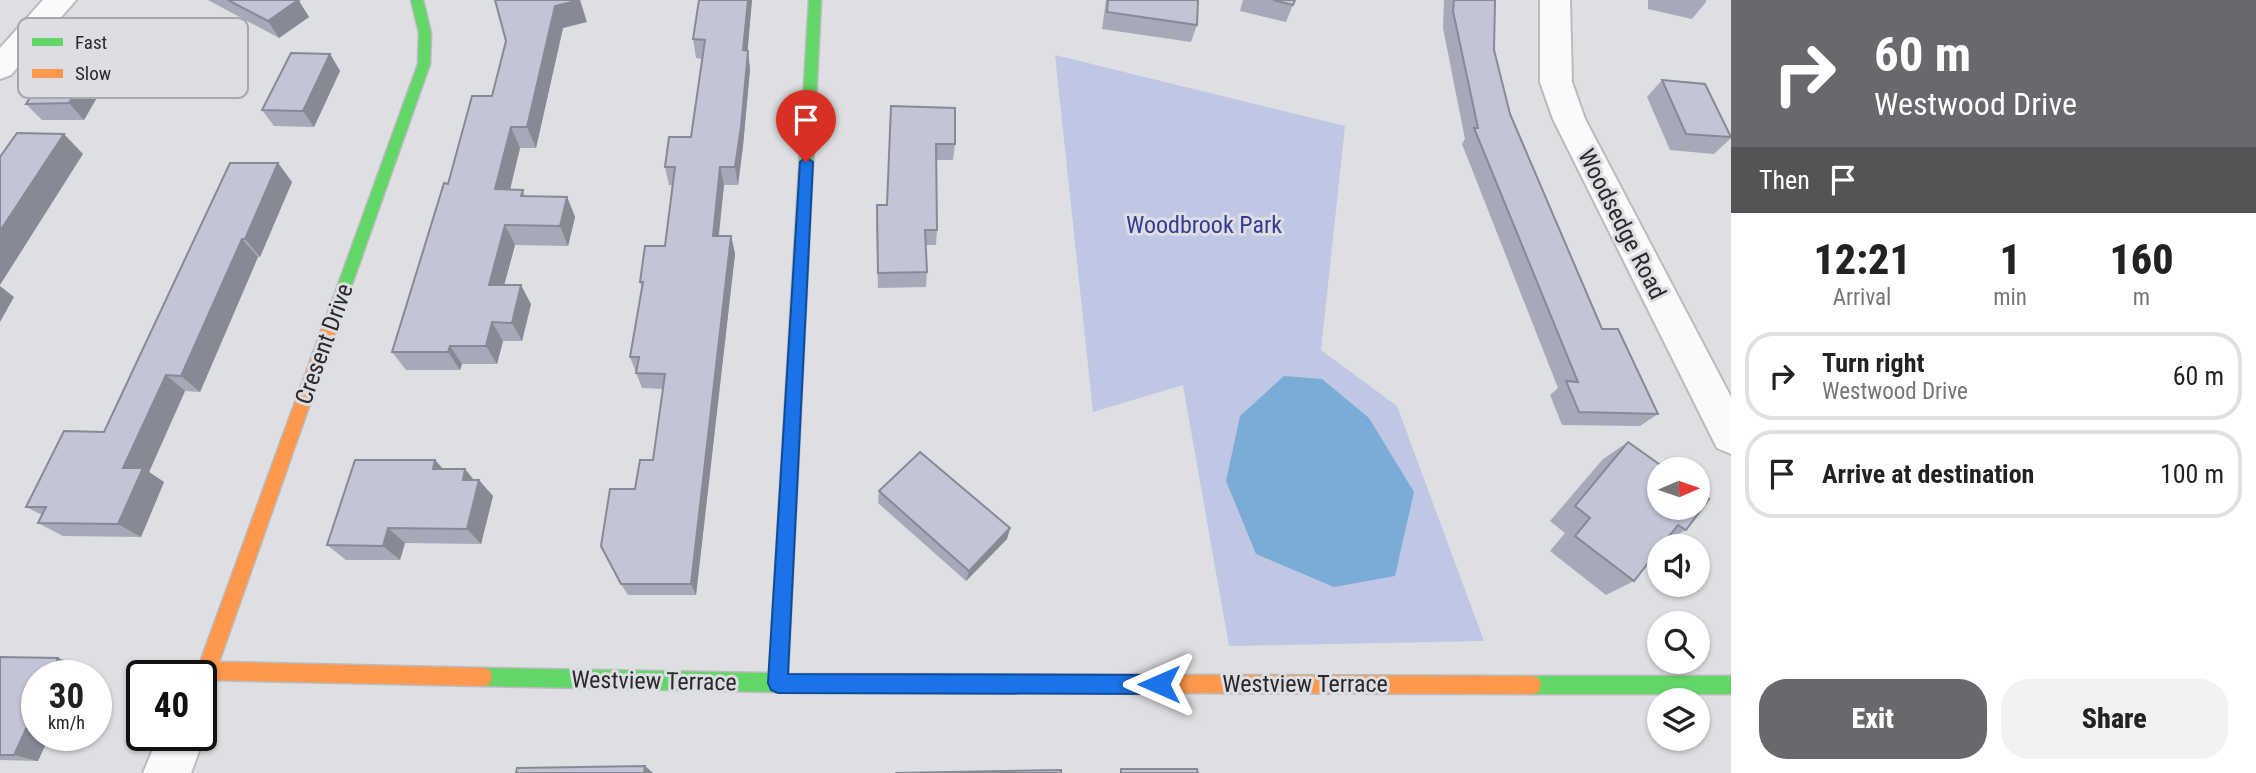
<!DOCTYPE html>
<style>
:root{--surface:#fff;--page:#f2f2f2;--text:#222;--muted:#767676;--line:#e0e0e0;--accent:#68696c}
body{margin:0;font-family:"Roboto Condensed",sans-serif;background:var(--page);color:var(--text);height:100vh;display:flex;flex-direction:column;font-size:26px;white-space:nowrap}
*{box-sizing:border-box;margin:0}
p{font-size:23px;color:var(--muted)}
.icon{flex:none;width:38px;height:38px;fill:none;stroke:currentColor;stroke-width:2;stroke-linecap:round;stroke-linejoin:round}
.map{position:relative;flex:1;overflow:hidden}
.sheet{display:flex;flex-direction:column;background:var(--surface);width:525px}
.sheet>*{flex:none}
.top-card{background:#68696c;color:#fff;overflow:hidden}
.needle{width:46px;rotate:88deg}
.tools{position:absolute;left:1647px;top:457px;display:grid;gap:14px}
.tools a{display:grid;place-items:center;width:63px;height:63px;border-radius:50%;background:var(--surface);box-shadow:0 2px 5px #0004;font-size:35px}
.speed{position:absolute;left:21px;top:660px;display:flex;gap:14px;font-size:35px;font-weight:700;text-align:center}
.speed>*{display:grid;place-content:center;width:91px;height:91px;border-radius:50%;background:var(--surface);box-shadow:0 2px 5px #0004;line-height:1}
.speed small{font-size:18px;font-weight:400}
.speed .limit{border:4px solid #111;border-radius:10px;background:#fff;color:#111}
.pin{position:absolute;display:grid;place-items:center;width:60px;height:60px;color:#fff;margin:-72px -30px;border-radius:50% 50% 50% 0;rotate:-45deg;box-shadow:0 0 7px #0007}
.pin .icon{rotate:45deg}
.me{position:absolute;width:77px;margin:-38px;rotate:270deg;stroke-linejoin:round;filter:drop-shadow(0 0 5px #0008)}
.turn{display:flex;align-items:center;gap:24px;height:147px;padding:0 28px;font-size:32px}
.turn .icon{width:91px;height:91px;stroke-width:2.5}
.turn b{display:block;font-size:49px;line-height:60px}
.then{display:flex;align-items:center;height:66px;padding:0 28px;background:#0003;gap:14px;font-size:26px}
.eta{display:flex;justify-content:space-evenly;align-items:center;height:119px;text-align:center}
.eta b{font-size:42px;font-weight:800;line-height:49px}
.button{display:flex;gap:14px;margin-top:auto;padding:14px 28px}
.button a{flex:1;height:80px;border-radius:28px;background:var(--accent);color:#fff;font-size:28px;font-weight:800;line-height:80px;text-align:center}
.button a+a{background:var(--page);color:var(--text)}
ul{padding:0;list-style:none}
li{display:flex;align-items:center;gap:21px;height:88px;margin:0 14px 10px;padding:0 14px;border:4px solid var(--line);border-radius:28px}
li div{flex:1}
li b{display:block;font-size:26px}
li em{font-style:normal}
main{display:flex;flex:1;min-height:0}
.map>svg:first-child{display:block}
</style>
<main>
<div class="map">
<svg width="1731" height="773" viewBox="0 0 1731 773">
<rect width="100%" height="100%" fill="#dddfe2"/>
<polygon fill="#c0c7e4" points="1055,55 1345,126 1321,350 1397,406 1484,641 1229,646 1183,385 1093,412"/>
<polygon fill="#7aacd5" points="1284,376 1322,379 1369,418 1414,492 1395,576 1334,587 1256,554 1226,481 1240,416"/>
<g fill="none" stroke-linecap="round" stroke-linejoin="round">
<g stroke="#babbbd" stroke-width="4">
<g id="street">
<polygon points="43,0 76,0 11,75 0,79 0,48"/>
<polygon points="1540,0 1570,0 1572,82 1585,119 1731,397 1731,454 1717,448 1553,119 1540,82"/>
<polygon points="201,725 205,735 191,773 143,773 159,735 201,735"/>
</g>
</g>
<g stroke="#babbbd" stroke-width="3">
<g id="fast">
<polygon points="411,0 423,0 431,33 430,64 349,293 342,299 335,293 418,64 419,33"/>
<polygon points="809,0 821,0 788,674 1176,675 1183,677 1185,684 1183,691 1176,693 778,692 483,686 476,684 474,677 476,670 483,668 769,673"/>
<polygon points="1532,676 1731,676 1731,694 1532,694 1525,692 1523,685 1525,678"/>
</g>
</g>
<g stroke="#babbbd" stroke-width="3">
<g id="slow">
<polygon points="342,287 349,293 219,662 483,668 490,670 492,677 490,684 483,686 212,680 208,692 201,694 201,676 195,676 335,293"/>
<polygon points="1176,675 1532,676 1539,678 1541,685 1539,692 1532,694 1176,693 1169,691 1167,684 1169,677"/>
</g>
</g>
<use href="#street" fill="#fafafb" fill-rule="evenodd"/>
<use href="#fast" fill="#63d668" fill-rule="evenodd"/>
<use href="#slow" fill="#ff974d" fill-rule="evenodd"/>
</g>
<g fill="#a6a9b7">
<polygon points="208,0 301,0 299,1 309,17 279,38"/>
<polygon points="699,0 752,0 747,51 750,69 743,146 738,185 724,185 718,236 731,236 735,254 696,595 628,595 621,584 635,489 653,460 663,389 642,388 630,357 642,288 640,282 665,246 672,185 669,185 665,167 691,137 702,59 696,58 693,39"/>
<polygon points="1106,0 1198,0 1197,25 1191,42 1102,29"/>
<polygon points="1243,0 1295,0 1286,22 1240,11"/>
<polygon points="1444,0 1495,0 1494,50 1510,114 1602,329 1658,414 1640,426 1562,425 1550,395 1558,388 1462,144 1465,139 1443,28"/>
<polygon points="1648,0 1706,0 1706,2 1692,19 1648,9"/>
<polygon points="587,22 563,28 536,148 520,148 510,190 523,190 525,196 567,197 575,217 568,246 515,245 504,285 531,304 522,341 503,341 497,364 462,364 460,370 406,370 392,352 448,184 492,96 506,41"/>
<polygon points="105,43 119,59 84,120 42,120 26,104"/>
<polygon points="330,54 340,71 314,127 274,126 262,110"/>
<polygon points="1662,80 1731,138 1714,154 1670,150 1647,97"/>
<polygon points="891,106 955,144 953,160 936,160 937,230 936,245 926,245 927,272 926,287 878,288 876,221 887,205"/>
<polygon points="278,163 292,182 260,257 258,257 200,392 185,391 149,472 164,482 141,537 63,536 38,523 42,515 26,507 104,432"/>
<polygon points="1628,442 1686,530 1665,541 1634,581 1606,595 1550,551 1565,533 1550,521 1603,459"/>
<polygon points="435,460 443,469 474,480 493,496 481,544 405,543 400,560 346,560 327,545"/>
<polygon points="879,491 1010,528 1007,539 966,581 878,503"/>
<polygon points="0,657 80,666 76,676 37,676 37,735 50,735 38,761 0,760"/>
</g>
<g fill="#878a95">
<polygon points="286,0 301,0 299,1 309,17 279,38 268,21"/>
<polygon points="580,0 587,22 563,28 536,148 527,127 555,6"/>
<polygon points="748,0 752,0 746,69 743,50"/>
<polygon points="105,43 119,59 84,120 69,103"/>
<polygon points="748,51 750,69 743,146 738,185 735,167"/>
<polygon points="330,54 340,71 314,127 303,111"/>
<polygon points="511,127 520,148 505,210 495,189"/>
<polygon points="64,134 83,154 0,285 0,231"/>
<polygon points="278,163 292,182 260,257 245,239"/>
<polygon points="720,167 724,185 717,254 713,236"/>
<polygon points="567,197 575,217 568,246 560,226"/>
<polygon points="505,225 515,245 499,304 489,285"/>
<polygon points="731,236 735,254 696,595 691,584"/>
<polygon points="242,239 258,257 200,392 181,376"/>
<polygon points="521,285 531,304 522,341 512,323"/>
<polygon points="0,286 14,297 0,322"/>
<polygon points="492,322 503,341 497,364 486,346"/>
<polygon points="450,346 462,364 460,370 448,352"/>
<polygon points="166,375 185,391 149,472 164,482 141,537 118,524 123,468"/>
<polygon points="435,460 450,477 433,469"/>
<polygon points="465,469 478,485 479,480 493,496 481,544 467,529 463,480"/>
<polygon points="388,528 405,543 400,560 383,546"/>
<polygon points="1010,528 1007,539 966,581 969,571"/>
<polygon points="58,658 80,666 76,676 50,676"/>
<polygon points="37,705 37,735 50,735 38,761 14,755"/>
<polygon points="645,766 653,773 644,773"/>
</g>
<g fill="#c1c5d5" stroke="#878a95" stroke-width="2">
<polygon points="228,0 298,0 268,21"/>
<polygon points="495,0 580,0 555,6 527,127 511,127 495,189 523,190 521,196 567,197 560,226 505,225 489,285 521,285 512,323 492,322 486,346 450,346 448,352 392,352 444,183 448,184 472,96 492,96 506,41"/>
<polygon points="699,0 748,0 743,50 748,51 741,127 735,167 720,167 713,236 731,236 691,584 621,584 601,546 610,489 635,489 640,460 653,460 665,374 636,373 639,357 630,357 643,282 640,282 645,246 665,246 675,167 665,167 669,137 691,137 705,40 693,39"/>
<polygon points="1108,0 1198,0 1197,25 1107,12"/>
<polygon points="1273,0 1295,0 1293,5"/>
<polygon points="1454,0 1495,0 1494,50 1510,114 1602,329 1618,329 1658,414 1579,412 1566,381 1578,382 1474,128 1478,128 1453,11"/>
<polygon points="64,43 105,43 69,103 26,104"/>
<polygon points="291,53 330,54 303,111 262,110"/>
<polygon points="1662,80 1705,84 1731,137 1686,134"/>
<polygon points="891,106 955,108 955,144 936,144 937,230 925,230 927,272 878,273 877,205 887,205"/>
<polygon points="17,133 64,134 0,231 0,157"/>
<polygon points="230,163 278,163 245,239 242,239 181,376 166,375 123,468 143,468 118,524 38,523 46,507 26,507 64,431 104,432"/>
<polygon points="1628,442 1666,469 1659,469 1659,508 1698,508 1698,491 1709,499 1686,530 1678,525 1661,546 1659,546 1659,549 1634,581 1575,536 1590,518 1575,506"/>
<polygon points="920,452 1010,528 969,571 879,491"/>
<polygon points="355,460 435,460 433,469 465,469 463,480 479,480 467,529 388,528 383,546 327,545"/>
<polygon points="0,657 58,658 50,676 37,676 37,705 14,755 0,755"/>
<polygon points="645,766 644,773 516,773 517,768"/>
<polygon points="1121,769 1197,769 1198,773 1121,773"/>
<polygon points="1061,770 1061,773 895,773"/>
</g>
<polygon fill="#1a73e8" stroke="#114b97" stroke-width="2" points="806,157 813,162 788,674 1159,675 1166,677 1169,684 1166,691 1159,694 778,693 771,690 768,683 800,162"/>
<g text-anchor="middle" stroke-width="6" stroke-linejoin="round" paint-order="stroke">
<g font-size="24" fill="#292a2c" stroke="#dcdee3">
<text transform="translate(1622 224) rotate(63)" y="8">Woodsedge Road</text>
<text transform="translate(324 344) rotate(-70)" y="8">Cresent Drive</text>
<text transform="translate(654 681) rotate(1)" y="8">Westview Terrace</text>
<text x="1305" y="692">Westview Terrace</text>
</g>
<g font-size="24" fill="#343b93" stroke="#dcdee3">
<text x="1204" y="233">Woodbrook Park</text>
</g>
</g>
<rect x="18" y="18" width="230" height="80" rx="10" fill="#dcdee3" stroke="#a6a8ac" stroke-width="2"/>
<rect x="32" y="38" width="31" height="8" fill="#63d668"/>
<rect x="32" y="69" width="31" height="9" fill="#ff974d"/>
<g font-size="19" fill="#292a2c">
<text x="75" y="49">Fast</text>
<text x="75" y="80">Slow</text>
</g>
</svg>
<div class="tools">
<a><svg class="needle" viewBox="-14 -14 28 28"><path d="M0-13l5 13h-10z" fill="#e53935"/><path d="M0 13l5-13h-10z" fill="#767676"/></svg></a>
<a><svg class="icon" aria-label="sound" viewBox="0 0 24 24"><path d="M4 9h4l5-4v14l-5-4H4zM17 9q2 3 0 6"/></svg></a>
<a><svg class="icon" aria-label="search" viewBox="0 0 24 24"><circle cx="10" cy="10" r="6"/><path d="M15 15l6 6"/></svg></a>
<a><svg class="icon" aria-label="layers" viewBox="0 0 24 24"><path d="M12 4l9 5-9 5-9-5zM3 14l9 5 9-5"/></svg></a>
</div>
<div class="speed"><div>30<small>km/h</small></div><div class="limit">40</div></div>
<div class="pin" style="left:806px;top:162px;background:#d93025"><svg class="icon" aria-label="arrive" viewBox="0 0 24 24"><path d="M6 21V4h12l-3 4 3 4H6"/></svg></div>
<svg class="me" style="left:1159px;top:684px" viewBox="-20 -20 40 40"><path d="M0-17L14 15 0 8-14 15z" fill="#1a73e8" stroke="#fff" stroke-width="4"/></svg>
</div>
<section class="sheet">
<div class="top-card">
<div class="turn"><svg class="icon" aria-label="right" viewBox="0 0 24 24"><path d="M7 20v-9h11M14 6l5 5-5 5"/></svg><div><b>60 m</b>Westwood Drive</div></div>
<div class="then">Then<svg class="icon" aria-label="arrive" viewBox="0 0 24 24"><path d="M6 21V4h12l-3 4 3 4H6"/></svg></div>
</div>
<div class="eta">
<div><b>12:21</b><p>Arrival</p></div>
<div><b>1</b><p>min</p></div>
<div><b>160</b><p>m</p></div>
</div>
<ul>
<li><svg class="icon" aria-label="right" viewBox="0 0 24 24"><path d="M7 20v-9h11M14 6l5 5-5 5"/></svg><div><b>Turn right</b><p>Westwood Drive</p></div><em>60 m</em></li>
<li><svg class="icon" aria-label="arrive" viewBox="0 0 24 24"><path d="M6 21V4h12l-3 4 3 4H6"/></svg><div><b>Arrive at destination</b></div><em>100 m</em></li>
</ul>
<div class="button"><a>Exit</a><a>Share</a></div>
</section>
</main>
